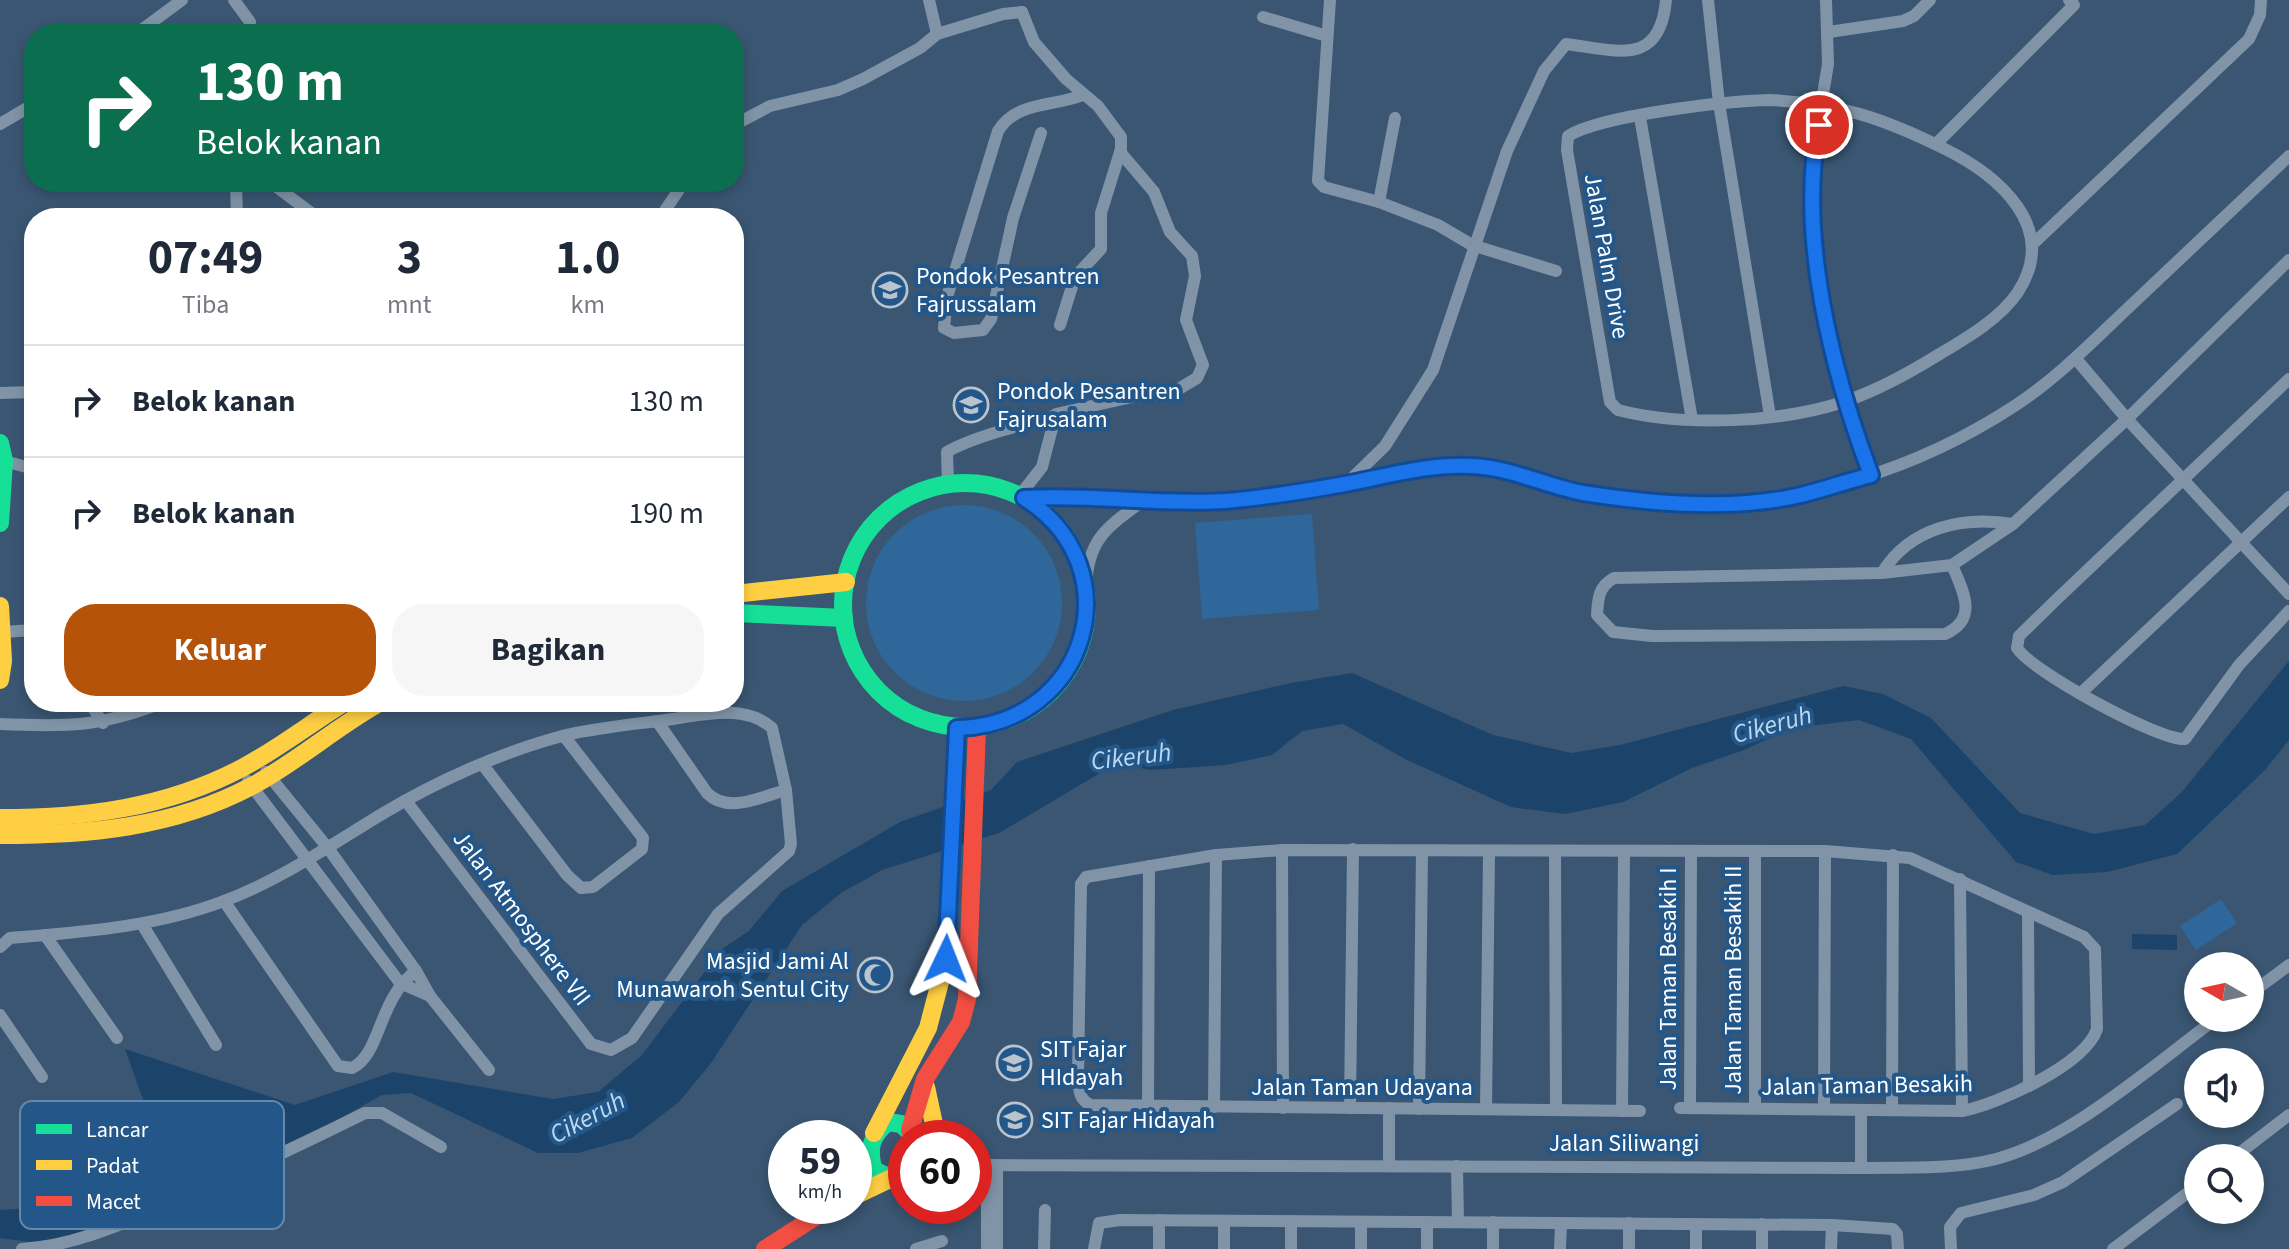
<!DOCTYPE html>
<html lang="id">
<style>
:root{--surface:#fff;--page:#f6f6f7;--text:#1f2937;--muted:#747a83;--line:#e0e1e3;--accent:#b45309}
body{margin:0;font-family:"Source Sans 3",sans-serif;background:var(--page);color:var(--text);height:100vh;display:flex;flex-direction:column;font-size:30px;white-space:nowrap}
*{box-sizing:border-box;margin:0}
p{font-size:26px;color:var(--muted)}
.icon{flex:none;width:44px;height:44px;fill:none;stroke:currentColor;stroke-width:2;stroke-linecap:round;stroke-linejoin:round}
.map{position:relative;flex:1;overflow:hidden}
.side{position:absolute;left:24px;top:208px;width:720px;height:504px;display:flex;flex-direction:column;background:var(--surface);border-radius:32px;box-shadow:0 4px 12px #0003}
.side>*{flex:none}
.hud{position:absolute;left:24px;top:24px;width:720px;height:168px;border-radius:32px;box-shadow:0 4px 12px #0003;background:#0b6e4f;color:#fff;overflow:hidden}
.needle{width:52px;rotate:279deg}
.tools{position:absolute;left:2184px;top:952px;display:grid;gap:16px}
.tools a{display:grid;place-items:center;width:80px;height:80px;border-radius:50%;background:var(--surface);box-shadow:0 4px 12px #0003;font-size:40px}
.speed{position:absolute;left:768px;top:1120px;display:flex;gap:16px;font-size:40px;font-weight:700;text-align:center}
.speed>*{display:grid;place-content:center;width:104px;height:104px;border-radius:50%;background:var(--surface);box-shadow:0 4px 12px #0003;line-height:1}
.speed small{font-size:20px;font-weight:400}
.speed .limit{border:12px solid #d22;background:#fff;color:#111}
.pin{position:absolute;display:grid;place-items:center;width:68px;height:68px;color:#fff;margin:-34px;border:4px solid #fff;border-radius:50%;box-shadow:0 2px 8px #0007}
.me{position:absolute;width:88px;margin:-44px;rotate:2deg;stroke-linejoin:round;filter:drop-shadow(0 0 6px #0008)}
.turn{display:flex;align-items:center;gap:28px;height:168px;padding:0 40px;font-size:36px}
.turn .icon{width:104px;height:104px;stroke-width:2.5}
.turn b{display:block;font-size:56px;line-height:68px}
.eta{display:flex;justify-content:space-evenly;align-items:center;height:136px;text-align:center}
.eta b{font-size:48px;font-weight:700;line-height:56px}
.action{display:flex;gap:16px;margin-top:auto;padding:16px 40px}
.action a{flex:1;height:92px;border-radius:32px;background:var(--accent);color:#fff;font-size:32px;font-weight:700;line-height:92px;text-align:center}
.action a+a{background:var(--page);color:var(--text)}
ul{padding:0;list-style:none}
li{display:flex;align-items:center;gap:24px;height:112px;padding:0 40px;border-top:2px solid var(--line)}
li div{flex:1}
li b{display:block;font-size:30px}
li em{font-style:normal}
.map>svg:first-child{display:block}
</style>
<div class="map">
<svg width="2289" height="1249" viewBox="0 0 2289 1249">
<rect width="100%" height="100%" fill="#3a5672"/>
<g fill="#2f679a">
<circle cx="964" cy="603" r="98"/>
<polygon points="1312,514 1319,610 1202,619 1195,523"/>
<polygon points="2221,899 2237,923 2196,950 2180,926"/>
</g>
<g fill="#1c4369">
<polygon points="2289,661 2289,740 2265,770 2177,854 2107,872 2053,875 2016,862 1911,739 1859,720 1791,728 1744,750 1692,768 1623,802 1565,814 1511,807 1407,760 1343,724 1302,731 1272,755 1226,765 1150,770 1117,763 999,833 882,870 841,893 802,925 711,1063 679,1102 632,1138 578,1153 538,1153 411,1093 382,1095 232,1178 94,1236 46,1244 0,1238 0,1210 45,1207 165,1161 125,1049 295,1105 393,1072 553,1099 598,1092 642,1055 722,949 749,931 782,891 900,822 991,790 1017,762 1173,710 1291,683 1352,673 1493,735 1571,753 1620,745 1843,686 1883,694 1931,718 2020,813 2094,834 2145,825 2181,793"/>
<polygon points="2132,934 2177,935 2177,950 2132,949"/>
</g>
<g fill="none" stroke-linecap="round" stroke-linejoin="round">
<g stroke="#8194a7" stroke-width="12">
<polyline points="234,0 250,22"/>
<polyline points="929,0 937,34"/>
<polyline points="1330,0 1318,181 1324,187 1379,202 1438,225 1472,245 1556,271"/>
<polyline points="1708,0 1719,103 1770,416"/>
<polyline points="1826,0 1828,64 1812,161 1811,225 1844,402 1871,475"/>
<polyline points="1022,12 1034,42 1066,79 1098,106 1121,137 1121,149 1101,213 1101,249 1075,277 1060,325"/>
<polyline points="1263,17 1327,36"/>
<polyline points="1829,32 1903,21 1914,16 1930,0"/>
<polyline points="136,34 182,0"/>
<path d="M1770 100C1837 103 1883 118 1943 148 1998 175 2060 227 2018 292 2000 319 1965 339 1938 355 1909 373 1878 390 1846 401 1782 423 1683 427 1618 410L1610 402 1567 150 1568 136C1602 115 1727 101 1770 100Z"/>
<polyline points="1640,117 1692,420"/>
<polyline points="0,124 34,104"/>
<polyline points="734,125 770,106 838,90 863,79 920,48 937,34 1003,14 1022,12"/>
<path d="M1041 133 1013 218 991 319 983 330 954 333 944 328 947 297 998 131C1016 101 1053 107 1083 95"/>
<polyline points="1936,144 2074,5 2069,0"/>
<polyline points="236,182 237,218"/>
<polyline points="270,182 318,218"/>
<polyline points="1379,202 1395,118"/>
<polyline points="660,218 684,182"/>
<polyline points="2034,243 2249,39 2260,15 2261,0"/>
<polyline points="2076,359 2127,419 2289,260"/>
<path d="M2289 379 2057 599 2019 636 2017 648C2031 671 2159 741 2185 739L2239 665 2289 611"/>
<polyline points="0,393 34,392"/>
<polyline points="4,461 34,469"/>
<path d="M1349 481 1385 446 1433 370 1507 151 1544 71 1566 44C1616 50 1660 68 1666 0"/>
<path d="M948 484 947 452C967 440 1024 422 1047 421L1056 414 1132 397 1172 393 1197 378 1203 365 1186 320 1195 276 1192 256 1170 232 1154 192 1120 152"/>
<polyline points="1020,495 1042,467 1055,417"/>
<path d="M1024 498C1092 494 1159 507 1226 501 1265 497 1305 491 1344 484 1387 476 1430 462 1475 466 1501 468 1524 480 1549 486 1592 496 1636 500 1680 502 1800 507 1917 470 2016 405 2057 378 2091 343 2127 309 2181 258 2235 207 2289 156"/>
<path d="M1952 565C1963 591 1979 619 1945 634L1652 636 1613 632 1597 615C1598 599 1598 587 1614 578L1882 573 1952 565 2013 524 2127 419 2289 594"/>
<path d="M1882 573C1910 527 1963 516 2013 524"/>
<path d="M1086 586C1088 539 1107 527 1143 501"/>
<polyline points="2,632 34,630"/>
<polyline points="2081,693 2289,497"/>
<polyline points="89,702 103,723"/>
<path d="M657 721 707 793C727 814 761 797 786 790"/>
<path d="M0 724C68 727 101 727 164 702"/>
<polyline points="483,765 567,875 581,888 593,887 642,849 643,838 564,736"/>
<polyline points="266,772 328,848 416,971 430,996 489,1070"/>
<polyline points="248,781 400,983 430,996"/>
<polyline points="1282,850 1283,1108"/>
<polyline points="1555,852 1556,1110"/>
<polyline points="1960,879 1962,1111"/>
<path d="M224 901 338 1066 352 1068C381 1055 378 998 416 971"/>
<polyline points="2028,913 2029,1086"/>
<polyline points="142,924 216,1045"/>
<polyline points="45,935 117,1038"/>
<path d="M0 947 10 938C81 932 156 927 224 901 280 880 331 845 382 814 437 781 504 751 566 735 601 727 637 724 673 719 705 714 746 704 772 728L786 790 791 844 789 851 718 914 632 1038 611 1050 591 1044 406 801"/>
<polyline points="2250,994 2289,965"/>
<polyline points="0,1015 42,1077"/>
<polyline points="1148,1107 1149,866"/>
<polyline points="1214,1107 1216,855"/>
<polyline points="1350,1108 1353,849"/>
<polyline points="1690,1108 1691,851"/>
<polyline points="1755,1108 1755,852"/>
<polyline points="1419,1109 1422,851"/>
<polyline points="1486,1109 1489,853"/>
<polyline points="1824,1109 1825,851"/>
<polyline points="1861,1110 1861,1168"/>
<polyline points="1892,1110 1893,855"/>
<polyline points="1622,1111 1624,851"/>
<path d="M1640 1111 1091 1105C1079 1100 1079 1090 1078 1078L1081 884 1086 877 1216 855 1282 850 1825 851 1910 858 2084 937 2095 949 2097 1029C2085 1065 1998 1104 1962 1111L1680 1108"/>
<polyline points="2233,1158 2289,1115"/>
<polyline points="987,1164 987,1249"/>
<path d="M974 1165 1861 1168C1905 1167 1953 1170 1996 1159 2068 1141 2156 1063 2217 1018"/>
<polyline points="1389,1166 1389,1108"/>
<polyline points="1457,1166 1458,1222"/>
<polyline points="1224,1221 1224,1249"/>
<polyline points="1696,1224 1696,1249"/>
<path d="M22 1249C72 1246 117 1226 163 1207 231 1178 298 1146 365 1113H382L441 1147"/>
<polyline points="916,1249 942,1241"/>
<polyline points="997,1249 997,1165"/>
<polyline points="1044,1249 1045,1210"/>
<polyline points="1094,1249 1099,1223 1120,1220 1832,1225 1893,1229 1897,1234 1898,1249"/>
<polyline points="1159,1249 1159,1220"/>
<polyline points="1291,1249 1291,1221"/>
<polyline points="1361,1249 1361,1222"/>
<polyline points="1427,1249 1427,1222"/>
<polyline points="1493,1249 1493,1222"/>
<polyline points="1560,1249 1561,1223"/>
<polyline points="1629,1249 1629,1223"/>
<polyline points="1762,1249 1762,1224"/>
<polyline points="1831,1249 1832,1225"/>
<polyline points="1951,1249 1950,1227 1961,1213 2034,1195 2063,1182 2177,1104"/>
<polyline points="2113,1249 2198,1185"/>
</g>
<g stroke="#16e098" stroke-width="18">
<polyline points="0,443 4,461 0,523"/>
<circle cx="965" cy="605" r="122"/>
<polyline points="734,613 844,618"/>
<path d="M906 1172 886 1176 874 1170C867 1150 871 1135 888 1122L901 1124 916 1138"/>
</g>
<g stroke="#ffcf43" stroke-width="18">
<polyline points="734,594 846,582"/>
<polyline points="0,606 3,661 0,680"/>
<path d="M0 818C85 818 166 808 242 768 278 749 311 723 345 702"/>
<path d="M0 835C87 835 173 828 252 786 297 762 336 727 381 702"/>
<polyline points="926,1087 937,1138"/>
<polyline points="874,1133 928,1028 946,959 957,728"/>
<polyline points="854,1196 896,1176"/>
</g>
<g stroke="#f24e42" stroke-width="18">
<polyline points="910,1130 925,1079 961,1022 967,999 977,728"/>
<polyline points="765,1249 832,1206"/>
</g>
</g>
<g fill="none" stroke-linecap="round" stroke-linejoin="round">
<g stroke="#114b97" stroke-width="20">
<path id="route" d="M946 959 957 728C1087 726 1135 568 1024 498 1091 494 1158 505 1225 501 1264 498 1306 491 1345 484 1387 476 1428 464 1471 466 1509 467 1546 486 1583 493 1652 504 1733 511 1801 495 1825 489 1848 481 1871 475 1832 371 1797 235 1819 125"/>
</g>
<use href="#route" stroke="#1a73e8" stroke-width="14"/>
</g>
<defs>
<g id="school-ring" transform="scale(1.8)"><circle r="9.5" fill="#235789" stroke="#bac4ce" stroke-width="1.5"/><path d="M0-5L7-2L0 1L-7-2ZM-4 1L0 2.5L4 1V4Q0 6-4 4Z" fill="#bac4ce"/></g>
<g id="mosque-ring" transform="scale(1.8)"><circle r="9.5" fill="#235789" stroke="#bac4ce" stroke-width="1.5"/><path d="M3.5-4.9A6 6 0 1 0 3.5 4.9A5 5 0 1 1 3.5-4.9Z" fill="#bac4ce"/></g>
</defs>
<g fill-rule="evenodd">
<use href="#school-ring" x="890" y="290"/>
<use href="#school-ring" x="971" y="405"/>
<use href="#mosque-ring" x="875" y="975"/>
<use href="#school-ring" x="1014" y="1063"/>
<use href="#school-ring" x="1015" y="1120"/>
</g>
<g text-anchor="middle" stroke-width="8" stroke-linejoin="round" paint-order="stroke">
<g font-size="24" fill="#fff" stroke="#235789">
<text transform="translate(1607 256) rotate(80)" y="8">Jalan Palm Drive</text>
<text transform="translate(522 918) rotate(53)" y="8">Jalan Atmosphere VII</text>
<text transform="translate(1668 979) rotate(-90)" y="8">Jalan Taman Besakih I</text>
<text transform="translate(1733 980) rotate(-90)" y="8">Jalan Taman Besakih II</text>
<text transform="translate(1867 1085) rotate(-1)" y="8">Jalan Taman Besakih</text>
<text x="1362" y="1095">Jalan Taman Udayana</text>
<text x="1624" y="1151">Jalan Siliwangi</text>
</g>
<g font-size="24" fill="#fff" stroke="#235789" text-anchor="start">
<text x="916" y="284">Pondok Pesantren<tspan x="916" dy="28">Fajrussalam</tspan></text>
<text x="997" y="399">Pondok Pesantren<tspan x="997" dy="28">Fajrusalam</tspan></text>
<text x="849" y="969" text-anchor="end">Masjid Jami Al<tspan x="849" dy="28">Munawaroh Sentul City</tspan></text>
<text x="1040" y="1057">SIT Fajar<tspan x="1040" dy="28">HIdayah</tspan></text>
<text x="1041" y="1128">SIT Fajar Hidayah</text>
</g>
<g font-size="26" font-style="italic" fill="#bbd8f1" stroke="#235789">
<text transform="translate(1772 724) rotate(-15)" y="9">Cikeruh</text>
<text transform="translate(1131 756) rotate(-7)" y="9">Cikeruh</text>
<text transform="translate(587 1117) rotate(-28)" y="9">Cikeruh</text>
</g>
</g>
<rect x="20" y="1101" width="264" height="128" rx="12" fill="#235789" stroke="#6589ac" stroke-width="2"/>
<rect x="36" y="1124" width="36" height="10" fill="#16e098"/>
<rect x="36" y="1160" width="36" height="10" fill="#ffcf43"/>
<rect x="36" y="1196" width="36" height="10" fill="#f24e42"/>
<g font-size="22" fill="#fff">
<text x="86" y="1137">Lancar</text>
<text x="86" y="1173">Padat</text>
<text x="86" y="1209">Macet</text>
</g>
</svg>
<div class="tools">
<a><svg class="needle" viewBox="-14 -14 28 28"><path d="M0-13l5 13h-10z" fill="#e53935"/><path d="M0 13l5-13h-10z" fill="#747a83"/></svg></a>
<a><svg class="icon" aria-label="sound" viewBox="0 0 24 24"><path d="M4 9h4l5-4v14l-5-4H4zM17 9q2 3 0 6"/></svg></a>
<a><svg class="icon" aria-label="search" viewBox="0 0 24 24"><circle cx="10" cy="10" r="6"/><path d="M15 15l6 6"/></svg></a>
</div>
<div class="speed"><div>59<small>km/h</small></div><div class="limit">60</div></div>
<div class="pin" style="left:1819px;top:125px;background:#d93025"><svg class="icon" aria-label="arrive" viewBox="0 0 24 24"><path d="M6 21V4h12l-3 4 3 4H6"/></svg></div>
<svg class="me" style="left:946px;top:959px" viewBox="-20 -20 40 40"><path d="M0-17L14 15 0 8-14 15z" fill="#1a73e8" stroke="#fff" stroke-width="4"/></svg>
<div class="hud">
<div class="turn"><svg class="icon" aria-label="right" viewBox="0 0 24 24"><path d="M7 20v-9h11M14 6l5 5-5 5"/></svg><div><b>130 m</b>Belok kanan</div></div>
</div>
<section class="side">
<div class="eta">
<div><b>07:49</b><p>Tiba</p></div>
<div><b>3</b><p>mnt</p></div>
<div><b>1.0</b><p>km</p></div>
</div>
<ul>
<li><svg class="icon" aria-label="right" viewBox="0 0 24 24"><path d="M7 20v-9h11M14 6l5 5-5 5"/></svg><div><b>Belok kanan</b></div><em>130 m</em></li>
<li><svg class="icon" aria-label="right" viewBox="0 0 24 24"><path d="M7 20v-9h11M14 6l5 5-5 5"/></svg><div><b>Belok kanan</b></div><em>190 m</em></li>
</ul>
<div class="action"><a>Keluar</a><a>Bagikan</a></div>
</section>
</div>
